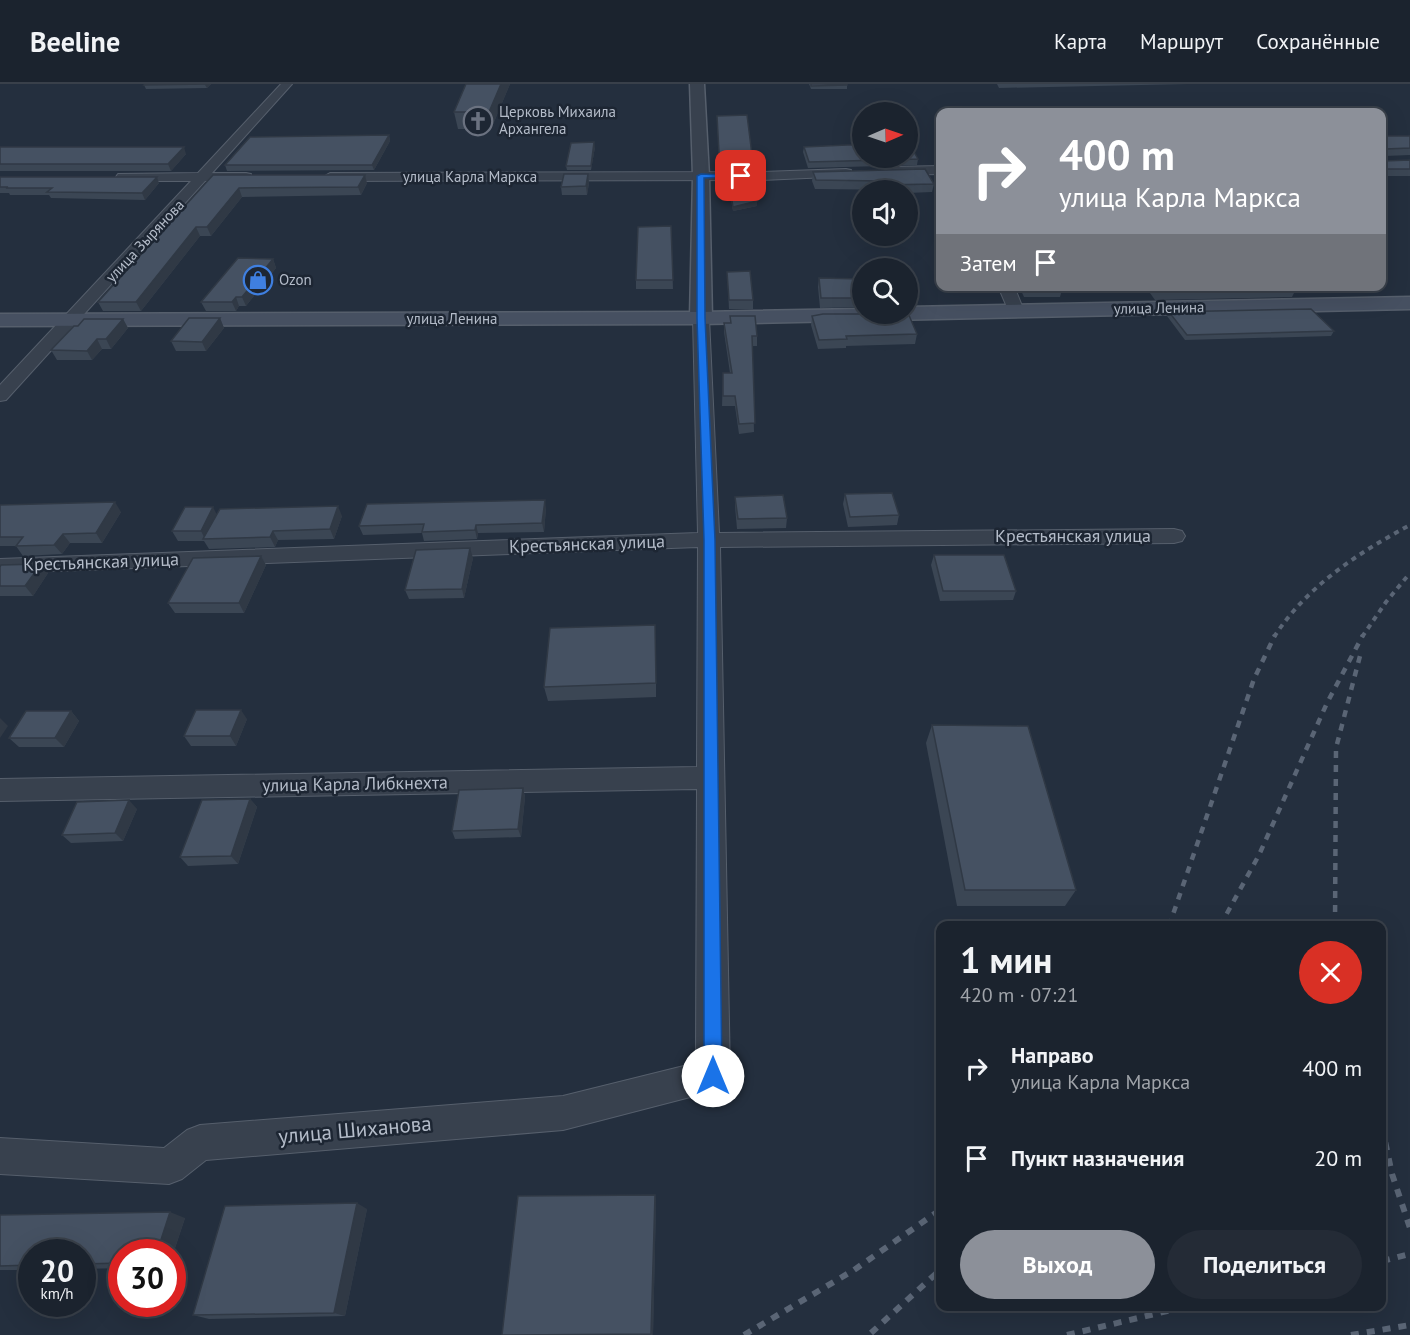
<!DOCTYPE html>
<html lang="ru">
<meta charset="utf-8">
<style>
:root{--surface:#1b232e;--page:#242b36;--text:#f1f3f6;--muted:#a0a4aa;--line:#39404a;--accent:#8c9099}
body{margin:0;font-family:"PT Sans",sans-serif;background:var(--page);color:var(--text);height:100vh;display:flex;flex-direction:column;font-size:22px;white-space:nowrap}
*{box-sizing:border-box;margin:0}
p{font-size:20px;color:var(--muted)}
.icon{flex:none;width:33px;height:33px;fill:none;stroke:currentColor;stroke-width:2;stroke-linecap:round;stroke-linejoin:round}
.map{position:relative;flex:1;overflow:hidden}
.side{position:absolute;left:936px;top:837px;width:450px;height:390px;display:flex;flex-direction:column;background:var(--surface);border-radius:12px;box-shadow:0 6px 24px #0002,0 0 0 2px var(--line)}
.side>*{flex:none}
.banner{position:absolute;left:936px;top:24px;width:450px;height:183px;border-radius:12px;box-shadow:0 6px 24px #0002,0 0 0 2px var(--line);background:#8c9099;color:#fff;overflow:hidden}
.needle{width:39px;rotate:88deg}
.tools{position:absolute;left:852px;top:18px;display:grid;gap:12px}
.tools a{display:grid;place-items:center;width:66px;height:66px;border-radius:50%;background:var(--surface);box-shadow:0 6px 24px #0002,0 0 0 2px var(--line);font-size:30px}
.speed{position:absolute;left:18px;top:1155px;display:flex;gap:12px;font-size:30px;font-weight:700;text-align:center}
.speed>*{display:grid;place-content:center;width:78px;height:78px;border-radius:50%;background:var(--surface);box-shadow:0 6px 24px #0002,0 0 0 2px var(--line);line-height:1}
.speed small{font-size:15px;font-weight:400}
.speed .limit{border:9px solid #d22;background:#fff;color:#111}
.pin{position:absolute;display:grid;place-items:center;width:51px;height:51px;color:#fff;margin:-26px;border-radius:12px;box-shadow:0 3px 9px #0006}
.me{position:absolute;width:66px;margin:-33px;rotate:0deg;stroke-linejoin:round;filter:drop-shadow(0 0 4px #0008)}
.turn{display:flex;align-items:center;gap:21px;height:126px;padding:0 24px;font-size:27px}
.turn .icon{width:78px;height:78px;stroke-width:2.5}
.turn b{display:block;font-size:42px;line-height:51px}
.then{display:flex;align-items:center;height:57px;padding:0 24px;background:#0003;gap:12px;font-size:22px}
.round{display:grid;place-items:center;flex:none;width:63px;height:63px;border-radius:32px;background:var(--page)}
.summary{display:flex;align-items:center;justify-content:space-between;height:102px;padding:0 24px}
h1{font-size:36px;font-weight:800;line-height:45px}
.action{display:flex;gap:12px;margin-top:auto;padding:12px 24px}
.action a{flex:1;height:69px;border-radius:36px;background:var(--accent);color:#fff;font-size:24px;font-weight:800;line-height:69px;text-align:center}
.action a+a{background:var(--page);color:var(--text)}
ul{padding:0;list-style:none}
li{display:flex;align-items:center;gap:18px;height:90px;padding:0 24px}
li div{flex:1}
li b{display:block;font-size:22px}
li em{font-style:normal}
header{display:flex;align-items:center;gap:36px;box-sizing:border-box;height:84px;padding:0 30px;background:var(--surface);border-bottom:2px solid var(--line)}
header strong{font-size:28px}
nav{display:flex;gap:33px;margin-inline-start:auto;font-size:21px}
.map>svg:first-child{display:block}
</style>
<header>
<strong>Beeline</strong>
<nav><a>Карта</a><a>Маршрут</a><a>Сохранённые</a></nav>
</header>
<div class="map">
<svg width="1410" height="1251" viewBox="0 0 1410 1251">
<rect width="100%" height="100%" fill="#242f3e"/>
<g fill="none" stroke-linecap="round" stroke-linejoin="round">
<g stroke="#565f6c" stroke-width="2">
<g id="minor">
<polygon points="281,0 292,0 212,89 246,89 251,90 251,96 205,97 6,316 0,317 0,301 191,97 123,97 116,93 118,90 198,89"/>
<polygon points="940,82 940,90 891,91 885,87 891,83"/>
<polygon points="846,85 851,86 851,92 761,96 330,97 323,93 330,89 761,88"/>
<polygon points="998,202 1014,202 1024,227 1022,230 1010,230"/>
<polygon points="701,229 709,234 719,449 1174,445 1182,447 1185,452 1182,457 1174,459 720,463 730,992 725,1004 563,1046 206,1076 182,1095 169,1100 0,1090 0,1054 164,1064 187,1046 200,1041 563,1012 696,979 697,705 0,717 0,695 697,683 698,463 0,489 0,475 698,449 693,234"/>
</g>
</g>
<g stroke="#565f6c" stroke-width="3">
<polygon id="tertiary" points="690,0 704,0 709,92 712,234 708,238 694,238 690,234 693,92"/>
</g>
<g stroke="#565f6c" stroke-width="3">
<polygon id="secondary" points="1410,213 1410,225 701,240 0,242 0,230 701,228 862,225 862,230 908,230 908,223"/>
</g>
<use href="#minor" fill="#38414e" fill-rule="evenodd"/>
<use href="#tertiary" fill="#38414e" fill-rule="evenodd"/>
<use href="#secondary" fill="#465061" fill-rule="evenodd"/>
<g stroke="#5a6575" stroke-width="4" stroke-dasharray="5 5" stroke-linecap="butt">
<path d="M1274 553C1307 502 1358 469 1410 441"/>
<polyline points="1362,553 1386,518 1410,489"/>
</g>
<g stroke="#5a6575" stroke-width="4.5" stroke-dasharray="7 7" stroke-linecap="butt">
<polyline points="1169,842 1254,595 1275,551"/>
<polyline points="1220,842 1259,771 1327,619 1363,551"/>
<polyline points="1335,842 1336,664 1361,568"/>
</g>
<g stroke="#5a6575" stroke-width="6" stroke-dasharray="8 8" stroke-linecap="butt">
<polyline points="1382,1043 1392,1090 1410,1144"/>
<polyline points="1382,1177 1410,1170"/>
<polyline points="871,1249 940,1186"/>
<polyline points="744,1251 854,1186 940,1126"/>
<polyline points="1067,1251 1188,1222"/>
<polyline points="1351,1251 1410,1241"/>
</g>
</g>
<g fill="#3b4654">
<polygon points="145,0 211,0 207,4 146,5 144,1"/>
<polygon points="466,0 510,0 491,45 458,45 454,28"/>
<polygon points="809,0 847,0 847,5 811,5"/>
<polygon points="997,0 1188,0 999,4"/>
<polygon points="717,32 753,79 753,86 725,86 723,76 719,76"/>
<polygon points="389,51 390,57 374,86 227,87 225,81"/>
<polygon points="1382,52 1410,52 1410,71 1385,72 1384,77 1410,76 1410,92 1382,92"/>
<polygon points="0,63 186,70 171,87 0,87"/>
<polygon points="595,63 591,86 567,86 566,82"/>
<polygon points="804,63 918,75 917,81 808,84 803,68"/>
<polygon points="813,88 934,100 932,108 908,109 908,106 815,105 812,97"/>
<polygon points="588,90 589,99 587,111 562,111 561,103"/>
<polygon points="213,91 367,99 361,111 242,113 211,152 200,152 141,227 103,227 98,218"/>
<polygon points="0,93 159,99 145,116 51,114 49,111 10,111 9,109 0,109"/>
<polygon points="728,94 757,122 733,127 728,98"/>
<polygon points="671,142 673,205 636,205 636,196"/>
<polygon points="273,175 276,184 246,222 239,222 236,227 206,227 201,218"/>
<polygon points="727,188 753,216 753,225 729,225"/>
<polygon points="819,194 862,195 862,224 862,223 820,224 818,203"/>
<polygon points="1019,202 1063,202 1060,213 1024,213"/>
<polygon points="1145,202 1293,202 1296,205 1292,213 1155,216"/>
<polygon points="1169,228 1334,247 1331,252 1185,256 1167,232"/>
<polygon points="730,232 757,252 757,262 752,262 754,348 739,350 735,322 722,322 723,289 730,289 724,248 724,239 730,239"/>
<polygon points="812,232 917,250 915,260 846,262 846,264 818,265 811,241"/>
<polygon points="220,234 224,244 206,267 176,267 171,257"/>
<polygon points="123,235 128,244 111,265 102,265 92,276 57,276 51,266 78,242"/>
<polygon points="845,410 899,431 897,441 848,443 843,420"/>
<polygon points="735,413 787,434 786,444 737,445 735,422"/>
<polygon points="0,421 121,428 102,459 70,459 62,470 23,472 16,462 0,462"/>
<polygon points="546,424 544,448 478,449 477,455 424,457 422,449 363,451 359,442"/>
<polygon points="217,430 342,432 334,455 278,456 275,463 209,465 204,457 178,457 172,447"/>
<polygon points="934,471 1016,507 1013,516 940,517 931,481"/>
<polygon points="261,472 266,481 244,529 175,529 168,519"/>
<polygon points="473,474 464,514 409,515 405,506"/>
<polygon points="41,480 48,489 33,512 0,512 0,483"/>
<polygon points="656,555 656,613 548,617 544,603"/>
<polygon points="71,627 79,637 64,663 19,663 9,654"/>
<polygon points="247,635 236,662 191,662 184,652"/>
<polygon points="932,641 1076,806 1065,822 957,822 926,659"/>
<polygon points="523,704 525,713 521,753 455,755 452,747"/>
<polygon points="250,715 257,723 238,780 188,782 180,773"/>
<polygon points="137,725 123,757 71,759 62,751"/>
<polygon points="655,1111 656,1117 653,1251 502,1251"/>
<polygon points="367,1125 345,1232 209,1235 193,1231"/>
<polygon points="0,1131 185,1134 172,1173 172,1168 122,1168 122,1184 82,1185 82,1168 32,1168 32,1186 0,1186"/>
</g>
<g fill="#303945">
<polygon points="206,0 211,0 207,4 205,1"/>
<polygon points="501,0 510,0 491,45 489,28"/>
<polygon points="389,51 390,57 374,86 372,81"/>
<polygon points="594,58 595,63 591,86 591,82"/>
<polygon points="184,63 186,70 171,87 168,80"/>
<polygon points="588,90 589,99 587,111 586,102"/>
<polygon points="365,91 367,99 361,111 358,103"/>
<polygon points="157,93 159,99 145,116 142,109"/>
<polygon points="239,104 242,113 211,152 207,143"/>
<polygon points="757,117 757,122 733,127 733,123"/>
<polygon points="196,143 200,152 141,227 136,218"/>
<polygon points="273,175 276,184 246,222 242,213"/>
<polygon points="236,213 239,222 236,227 232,218"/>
<polygon points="220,234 224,244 206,267 202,258"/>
<polygon points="123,235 128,244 111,265 106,255"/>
<polygon points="97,255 102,265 92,276 87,267"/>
<polygon points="545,416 546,424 544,448 542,439"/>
<polygon points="115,418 121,428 102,459 96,449"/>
<polygon points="338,422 342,432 334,455 330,445"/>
<polygon points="213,423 218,433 205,455 201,447"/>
<polygon points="476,441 478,449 477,455 475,446"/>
<polygon points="273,447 278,456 275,463 270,453"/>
<polygon points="63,450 70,459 62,470 54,461"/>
<polygon points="470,464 473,474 464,514 462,505"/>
<polygon points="261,472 266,481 244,529 239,519"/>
<polygon points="41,480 48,489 33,512 25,502"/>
<polygon points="241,626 247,635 236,662 230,652"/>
<polygon points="71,627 79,637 64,663 55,654"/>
<polygon points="0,634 8,642 0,654"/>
<polygon points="523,704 525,713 521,753 518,745"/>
<polygon points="250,715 257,723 238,780 231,772"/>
<polygon points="129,716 137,725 123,757 115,749"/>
<polygon points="655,1111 656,1117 653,1251 652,1251"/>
<polygon points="357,1119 367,1125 345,1232 334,1229"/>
<polygon points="170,1128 185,1134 172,1173 172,1168 157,1168"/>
</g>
<g fill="#455162" stroke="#303945" stroke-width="1.5">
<polygon points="145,0 206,0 144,1"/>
<polygon points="466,0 501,0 489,28 454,28"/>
<polygon points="811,0 847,0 847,1 811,2"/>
<polygon points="747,31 753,79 725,79 723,69 719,69 717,32"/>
<polygon points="389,51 372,81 225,81 250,53"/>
<polygon points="1382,52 1410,52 1410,64 1386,65 1384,77 1410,76 1410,85 1382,85"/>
<polygon points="594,58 591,82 566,82 571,59"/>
<polygon points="847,61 862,61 862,74 908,74 908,61 910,61 918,75 809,78 804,63"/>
<polygon points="0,63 184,63 168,80 0,80"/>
<polygon points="925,85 934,100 881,101 879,97 816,96 813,88"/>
<polygon points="564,90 588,90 586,102 561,103"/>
<polygon points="213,91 365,91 358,103 239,104 207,143 196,143 136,218 98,218"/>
<polygon points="0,93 157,93 142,109 47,108 52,104 6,104 8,103 0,103"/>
<polygon points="728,94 755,94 757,117 733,123"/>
<polygon points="671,142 673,196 636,196 638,143"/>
<polygon points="238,174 273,175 242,213 236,213 232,218 201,218"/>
<polygon points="750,187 753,216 729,216 727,188"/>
<polygon points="819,194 862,195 862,214 821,214"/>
<polygon points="1154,202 1293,202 1296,205 1158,208"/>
<polygon points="1311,225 1334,247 1187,251 1169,228"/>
<polygon points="908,229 917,250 846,252 847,255 819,256 812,232 823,230 908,230"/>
<polygon points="730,232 755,232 757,252 752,252 755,339 739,340 735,312 723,312 723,289 732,289 724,239 731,239"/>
<polygon points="189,234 220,234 202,258 171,257"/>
<polygon points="84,235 123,235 106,255 97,255 87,267 51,266 74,242 78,242"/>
<polygon points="892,409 899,431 850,433 845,410"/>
<polygon points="783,411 787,434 738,435 735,413"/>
<polygon points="545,416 542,439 476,441 475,446 422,448 424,440 359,442 367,420"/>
<polygon points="115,418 96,449 63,450 54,461 16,462 23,453 0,453 0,421"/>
<polygon points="338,422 330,445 273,447 270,453 203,455 220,425"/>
<polygon points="185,423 213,423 201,447 172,447"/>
<polygon points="470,464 462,505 405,506 416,466"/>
<polygon points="934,471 1004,471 1016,507 943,507"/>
<polygon points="261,472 239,519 168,519 193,474"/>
<polygon points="41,480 25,502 0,502 0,483 1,481"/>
<polygon points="655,541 656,599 544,603 550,544"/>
<polygon points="196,626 241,626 230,652 184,652"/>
<polygon points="26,627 71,627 55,654 9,654"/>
<polygon points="932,641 1028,642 1076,806 965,806"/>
<polygon points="523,704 518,745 452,747 459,706"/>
<polygon points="250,715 231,772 180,773 202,716"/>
<polygon points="129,716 115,749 62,751 77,718"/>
<polygon points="655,1111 651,1250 502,1251 518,1112"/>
<polygon points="357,1119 334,1229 193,1231 225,1122"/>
<polygon points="170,1128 157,1168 122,1168 122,1179 82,1180 82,1168 32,1168 32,1181 0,1182 0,1131"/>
</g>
<polygon fill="#1a73e8" stroke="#114b97" stroke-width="1.5" points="701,90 744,92 704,94 705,234 715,456 722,992 719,998 713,1001 706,998 704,992 704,456 697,234 697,92"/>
<defs>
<g id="church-ring" transform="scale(1.5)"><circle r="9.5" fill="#1d2633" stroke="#6b7280" stroke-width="1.5"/><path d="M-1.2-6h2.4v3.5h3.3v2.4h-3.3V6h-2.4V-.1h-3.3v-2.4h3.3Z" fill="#6b7280"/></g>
<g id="shop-ring" transform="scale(1.5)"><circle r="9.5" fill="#1d2633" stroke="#3f7fe0" stroke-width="1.5"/><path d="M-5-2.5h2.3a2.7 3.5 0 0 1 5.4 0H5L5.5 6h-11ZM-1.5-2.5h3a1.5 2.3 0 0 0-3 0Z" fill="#3f7fe0"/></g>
</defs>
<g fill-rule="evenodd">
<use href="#church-ring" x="478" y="37"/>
<use href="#shop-ring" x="258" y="196"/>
</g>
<g text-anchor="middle" stroke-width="5" stroke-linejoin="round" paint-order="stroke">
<g font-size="15" fill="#b4bcc9" stroke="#1d2633" text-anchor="start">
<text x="499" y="33">Церковь Михаила<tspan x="499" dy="17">Архангела</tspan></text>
<text x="279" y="201">Ozon</text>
</g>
<g font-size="15" fill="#b4bcc9" stroke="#1d2633">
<text x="470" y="98">улица Карла Маркса</text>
<text transform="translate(145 157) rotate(-47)" y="5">улица Зырянова</text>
<text transform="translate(1159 224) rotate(-1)" y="5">улица Ленина</text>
<text x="452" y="240">улица Ленина</text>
</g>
<g font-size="18" fill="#b4bcc9" stroke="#1d2633">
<text x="1073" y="458">Крестьянская улица</text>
<text transform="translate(587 460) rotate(-2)" y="6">Крестьянская улица</text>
<text transform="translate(101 478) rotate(-2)" y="6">Крестьянская улица</text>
<text transform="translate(355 700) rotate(-1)" y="6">улица Карла Либкнехта</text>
</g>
<g font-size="21" fill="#b4bcc9" stroke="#1d2633">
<text transform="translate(355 1046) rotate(-5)" y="7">улица Шиханова</text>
</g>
</g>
</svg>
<div class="tools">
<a><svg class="needle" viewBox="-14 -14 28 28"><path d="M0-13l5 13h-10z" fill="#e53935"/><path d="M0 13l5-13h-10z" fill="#a0a4aa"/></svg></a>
<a><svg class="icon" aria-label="sound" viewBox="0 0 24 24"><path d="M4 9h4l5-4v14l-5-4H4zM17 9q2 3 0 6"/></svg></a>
<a><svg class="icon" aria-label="search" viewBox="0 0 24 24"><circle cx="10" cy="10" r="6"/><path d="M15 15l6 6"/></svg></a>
</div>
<div class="speed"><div>20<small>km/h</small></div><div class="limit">30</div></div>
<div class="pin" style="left:741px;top:92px;background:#d93025"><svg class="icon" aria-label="arrive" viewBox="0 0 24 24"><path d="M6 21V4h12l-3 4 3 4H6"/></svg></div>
<svg class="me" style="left:713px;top:992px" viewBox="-20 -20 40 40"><circle r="19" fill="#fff"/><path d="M0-13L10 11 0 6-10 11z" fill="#1a73e8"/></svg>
<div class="banner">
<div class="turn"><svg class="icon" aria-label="right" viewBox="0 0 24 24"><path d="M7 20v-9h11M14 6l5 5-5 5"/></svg><div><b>400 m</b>улица Карла Маркса</div></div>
<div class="then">Затем<svg class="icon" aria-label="arrive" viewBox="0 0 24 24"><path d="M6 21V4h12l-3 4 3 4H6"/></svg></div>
</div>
<section class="side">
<div class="summary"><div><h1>1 мин</h1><p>420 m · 07:21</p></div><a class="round" style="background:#d93025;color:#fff"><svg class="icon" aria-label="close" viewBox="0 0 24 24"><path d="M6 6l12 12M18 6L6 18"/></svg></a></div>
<ul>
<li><svg class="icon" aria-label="right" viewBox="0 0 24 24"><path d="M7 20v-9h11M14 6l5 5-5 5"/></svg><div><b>Направо</b><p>улица Карла Маркса</p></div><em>400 m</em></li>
<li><svg class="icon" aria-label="arrive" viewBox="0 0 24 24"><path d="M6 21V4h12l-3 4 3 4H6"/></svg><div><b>Пункт назначения</b></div><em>20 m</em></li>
</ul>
<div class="action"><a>Выход</a><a>Поделиться</a></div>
</section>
</div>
